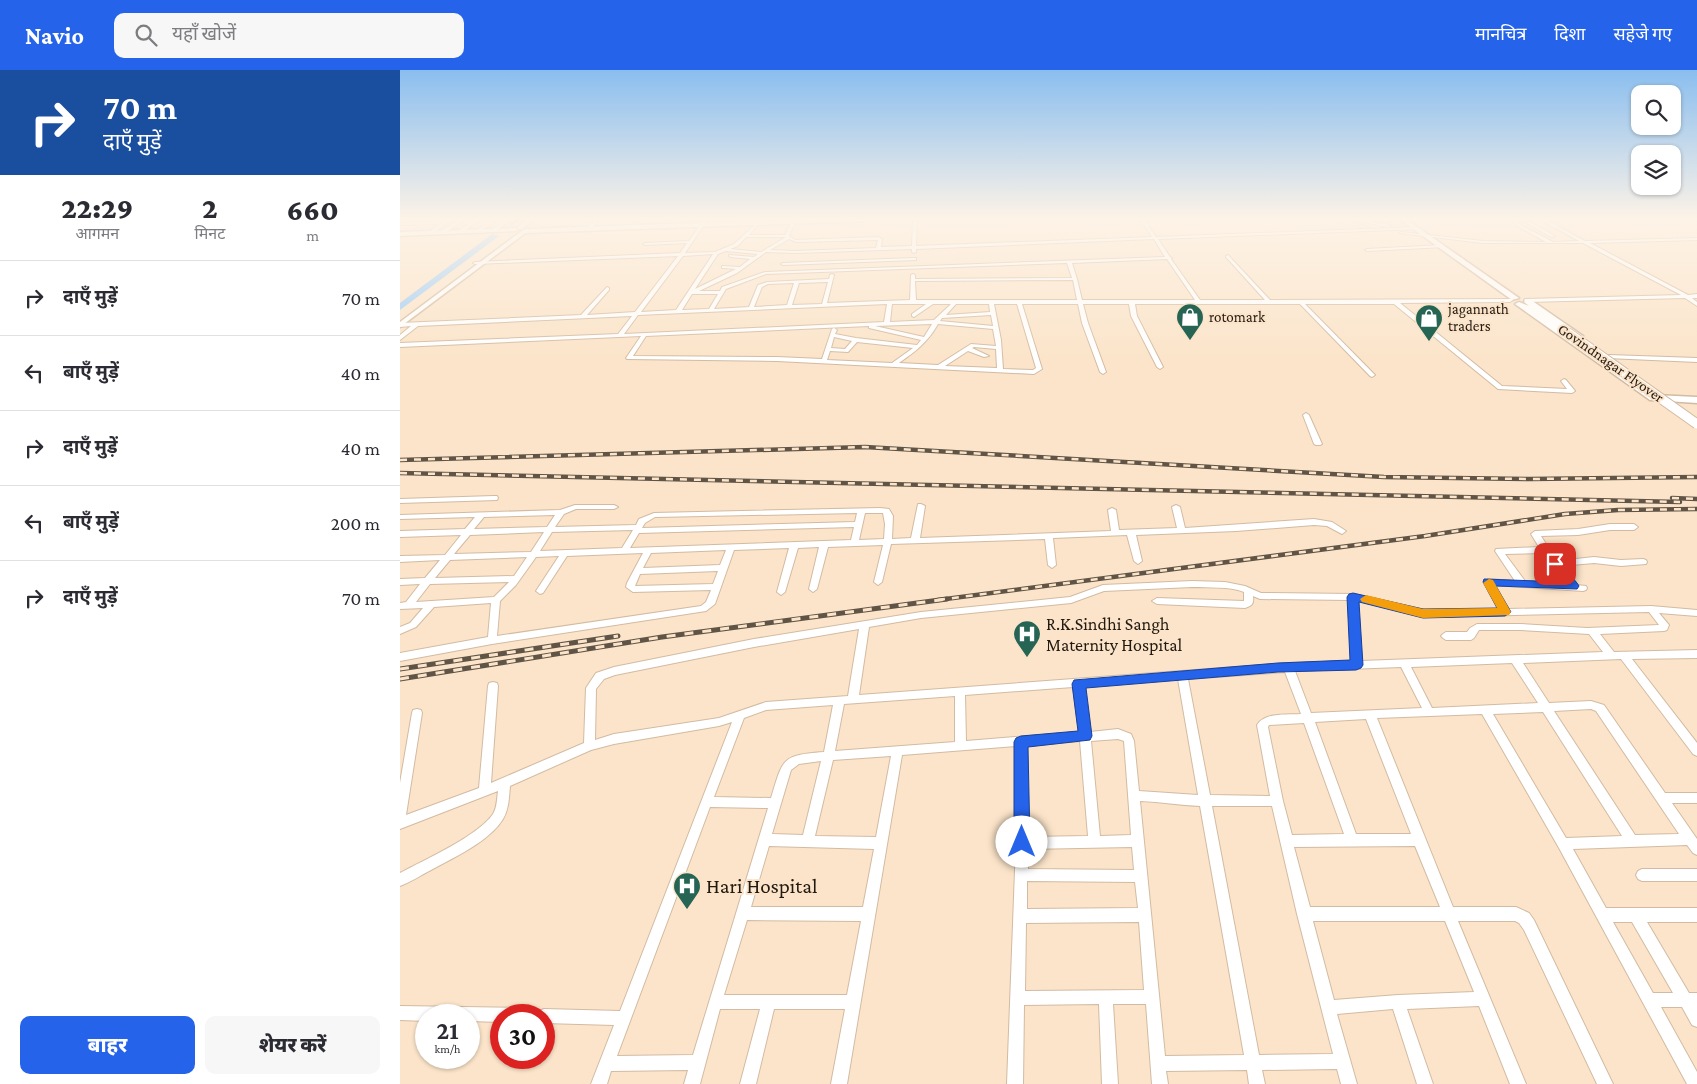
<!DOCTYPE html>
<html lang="hi">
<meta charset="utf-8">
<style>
:root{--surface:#fff;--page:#f7f7f7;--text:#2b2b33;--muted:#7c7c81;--line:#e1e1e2;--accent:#2563eb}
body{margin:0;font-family:"Crimson Pro","Noto Sans Devanagari",serif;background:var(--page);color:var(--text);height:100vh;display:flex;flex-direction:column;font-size:19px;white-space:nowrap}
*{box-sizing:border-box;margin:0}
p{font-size:16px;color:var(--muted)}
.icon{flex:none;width:28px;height:28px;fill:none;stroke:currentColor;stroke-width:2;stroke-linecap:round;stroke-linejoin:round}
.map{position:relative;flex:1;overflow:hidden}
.details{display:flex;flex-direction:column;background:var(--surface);width:400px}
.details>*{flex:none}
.banner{background:#1a4fa0;color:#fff;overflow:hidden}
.tools{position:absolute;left:1231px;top:15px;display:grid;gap:10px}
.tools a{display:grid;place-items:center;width:50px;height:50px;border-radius:10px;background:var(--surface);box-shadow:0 1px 4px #0004;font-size:25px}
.speed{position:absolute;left:15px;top:934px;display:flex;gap:10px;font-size:25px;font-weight:700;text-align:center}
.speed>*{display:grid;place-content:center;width:65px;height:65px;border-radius:50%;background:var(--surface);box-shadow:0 1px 4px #0004;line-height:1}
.speed small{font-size:12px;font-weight:400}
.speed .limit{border:8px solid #d22;background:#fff;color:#111}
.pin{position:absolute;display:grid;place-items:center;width:42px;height:42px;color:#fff;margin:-21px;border-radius:10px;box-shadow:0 2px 8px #0006}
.me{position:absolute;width:55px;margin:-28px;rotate:0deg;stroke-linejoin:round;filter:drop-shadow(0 0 4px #0008)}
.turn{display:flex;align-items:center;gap:18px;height:105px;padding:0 20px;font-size:22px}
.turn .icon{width:65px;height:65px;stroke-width:2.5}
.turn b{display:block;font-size:35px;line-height:42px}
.eta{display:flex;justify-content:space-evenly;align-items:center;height:85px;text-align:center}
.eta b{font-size:30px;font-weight:800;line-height:35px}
.button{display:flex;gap:10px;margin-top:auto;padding:10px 20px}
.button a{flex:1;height:58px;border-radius:10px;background:var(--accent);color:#fff;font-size:20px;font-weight:800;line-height:58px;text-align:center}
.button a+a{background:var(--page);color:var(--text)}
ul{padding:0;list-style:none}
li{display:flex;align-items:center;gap:15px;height:75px;padding:0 20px;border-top:1px solid var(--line)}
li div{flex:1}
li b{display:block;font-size:19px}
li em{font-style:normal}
header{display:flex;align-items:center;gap:30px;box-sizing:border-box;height:70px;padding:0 25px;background:var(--accent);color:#fff}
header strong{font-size:24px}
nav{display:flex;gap:28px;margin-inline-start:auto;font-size:18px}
.search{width:350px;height:45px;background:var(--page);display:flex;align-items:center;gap:12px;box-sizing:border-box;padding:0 18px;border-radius:10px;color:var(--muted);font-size:19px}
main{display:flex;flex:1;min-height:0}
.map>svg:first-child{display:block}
</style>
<header>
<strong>Navio</strong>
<div class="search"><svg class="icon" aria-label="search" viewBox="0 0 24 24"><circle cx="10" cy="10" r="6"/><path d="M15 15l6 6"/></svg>यहाँ खोजें</div>
<nav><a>मानचित्र</a><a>दिशा</a><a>सहेजे गए</a></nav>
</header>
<main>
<section class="details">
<div class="banner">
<div class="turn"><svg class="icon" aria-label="right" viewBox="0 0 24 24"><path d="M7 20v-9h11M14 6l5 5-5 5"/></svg><div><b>70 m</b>दाएँ मुड़ें</div></div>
</div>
<div class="eta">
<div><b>22:29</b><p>आगमन</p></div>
<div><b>2</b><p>मिनट</p></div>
<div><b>660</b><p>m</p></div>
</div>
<ul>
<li><svg class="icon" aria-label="right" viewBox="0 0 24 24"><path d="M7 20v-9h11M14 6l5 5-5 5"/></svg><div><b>दाएँ मुड़ें</b></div><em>70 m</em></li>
<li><svg class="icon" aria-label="left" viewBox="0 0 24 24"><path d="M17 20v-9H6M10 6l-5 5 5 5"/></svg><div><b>बाएँ मुड़ें</b></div><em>40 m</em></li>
<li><svg class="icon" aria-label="right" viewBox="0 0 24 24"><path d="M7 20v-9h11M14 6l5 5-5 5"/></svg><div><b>दाएँ मुड़ें</b></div><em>40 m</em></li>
<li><svg class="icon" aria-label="left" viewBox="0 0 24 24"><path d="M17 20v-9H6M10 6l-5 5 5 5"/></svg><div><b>बाएँ मुड़ें</b></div><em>200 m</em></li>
<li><svg class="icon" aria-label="right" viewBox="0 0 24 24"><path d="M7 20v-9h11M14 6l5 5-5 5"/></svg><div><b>दाएँ मुड़ें</b></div><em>70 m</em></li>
</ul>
<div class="button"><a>बाहर</a><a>शेयर करें</a></div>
</section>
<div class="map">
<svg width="1297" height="1014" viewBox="0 0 1297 1014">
<rect width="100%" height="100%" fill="#fbe4c9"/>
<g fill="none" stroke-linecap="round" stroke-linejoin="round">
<polygon fill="#9dcdf9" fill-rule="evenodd" points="116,149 121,149 112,156 110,156 110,154"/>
<polygon fill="#9dcdf9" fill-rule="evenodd" points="92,164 99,166 0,240 0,233"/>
<g stroke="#d2bba2" stroke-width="2">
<g id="minor">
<polygon points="48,149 53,149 31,164 27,163"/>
<polygon points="60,149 65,149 45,163 41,163 41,161"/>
<polygon points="76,149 81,149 63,162 59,162 59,160"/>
<polygon points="93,149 98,149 80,161 78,161 78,159"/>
<polygon points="108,149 113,149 95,161 93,161 93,159"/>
<polygon points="197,149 201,149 189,160 187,160 187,158"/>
<path d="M304 149H308L285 183 315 182 334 174 358 152 359 154 349 165H385L392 151 394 150 396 151 389 166 395 170 478 167 482 169 481 177 512 176 513 149H517L516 176 752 167 740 149H744L756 167 1017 157 1018 159 758 169 770 187 772 188 771 189 800 230H865L826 187V186L828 185 870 230 1112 229 1113 230 1110 232 1000 233 1102 316 1167 319 1161 311 1164 309 1166 310 1175 321 1172 323 1098 319 994 234H905L974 304 975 305 972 307 970 306 900 234H735L737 246 763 297 760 299 757 297 731 246 729 234H683L688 253 706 302 703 304 700 302 682 253 678 234H622L642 299 634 304 377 291 227 289 226 288 241 266 0 277V273L218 264 232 246 18 256 0 270V265L11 256 0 257V253L181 245 207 217 209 218V220L187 245 235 242 278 186 75 194 73 193 75 192 280 183 287 173 245 175 243 174 245 173 289 171ZM346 167H386L361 182 330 179 338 176ZM389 169 396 172 478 170 476 178 395 181 370 180ZM754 169 765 187 365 202 322 217 320 221H299L337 203 366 182 395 183 512 179V182L514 183 516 182V179ZM326 181 358 184 354 187 329 185V186L331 187 350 189 340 197 322 196V198H324L336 199 295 219 318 184ZM313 184 276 240 241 242 283 186ZM767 189 795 230H682L677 209 672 193ZM667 193 672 208 515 209V205L513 204 511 205 510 230 427 233 434 205 432 204 430 205 429 209 367 212 358 215 349 237 314 239 326 219 366 204ZM673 210 677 230H516L515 211ZM428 212 422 234 392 235 399 213ZM394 213 387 235 354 237 362 217 368 214ZM292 224H318L309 239 282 240ZM487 234 484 252 224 264 238 245ZM492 234H526L512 244V246L514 247 533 234H551L534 250 490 252ZM556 234H589L590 242 546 245ZM594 234H617L636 298 633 300 603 299 601 270ZM591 245 593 256 540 251 542 248ZM532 254 524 267 475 256ZM538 254 593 259 596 276 571 274 538 295 499 293C516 281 528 272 538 254ZM469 256V258L521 270 517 275 456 268 435 264 437 260 434 258 432 259 422 289 377 287 233 286 246 266ZM434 267 452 271 445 279 431 278ZM457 272 513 278 492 293 427 290 430 281 448 282ZM574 277 596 279 597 298 545 296 568 281 584 287 589 286 572 278Z"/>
<polygon points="926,149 934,149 968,157 966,158"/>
<polygon points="957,149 989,155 991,156 989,157 958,151 956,150"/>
<polygon points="1089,149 1101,149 1102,150 1100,151"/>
<polygon points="1112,149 1116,149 1119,154 1153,172 1179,171 1139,149 1144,149 1185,171 1297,168 1297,170 1190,173 1288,225 1297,224 1297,228 1292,228 1297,232 1297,236 1285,228 1127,232 1124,230 1125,229 1281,225 1183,173 1083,173 999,163 1001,162 1083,171 1146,172 1117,156"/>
<polygon points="1123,149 1125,149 1155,166 1151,167 1123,151"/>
<polygon points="35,152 36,154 0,155 0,153"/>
<polygon points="1042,175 1044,177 967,181 965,180 967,179"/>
<polygon points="514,188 516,188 516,190 383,195 381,194 383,193"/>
<polygon points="1209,285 1297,288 1297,292 1207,288 1207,286"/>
<polygon points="906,343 909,345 922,374 920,375 916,375 914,374 903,345"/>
<polygon points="94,426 97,426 98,428 97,430 0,433 0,429"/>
<path d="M518 434H521L525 436 520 468 711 461 708 440 712 438 716 440 719 460 777 458 772 437 776 435 780 437 785 458 914 449 932 452 946 461 942 464 927 456 914 455 836 461 736 465 742 491 738 494 734 491 727 465 653 468 656 495 652 498 648 495 645 469 491 474 482 512 478 515 474 512 483 475 428 477 417 519 413 522 409 519 419 477 398 478 385 522 381 525 377 522 389 478 334 480 315 534 306 541 92 574 0 591V583L88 567 91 533 34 537 16 557 0 564V557L10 553 23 538 0 539V533L6 532 20 514 0 515V509L25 508 40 490 0 492V486L45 485 61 465 0 467V461L65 459 75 447 0 449V445L160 440 175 435H214L218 437 214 439H176L164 444 155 457 236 455 239 449 254 443 480 438 489 439 493 446 492 469 511 468ZM457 443 455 452 242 458 245 453 255 447ZM465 443H483L485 454 484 469 459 470ZM155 445 147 457 74 459 84 447ZM454 457 451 470 230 478 239 463ZM233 460 222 478 140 481 152 462ZM144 462 131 482 54 484 70 465ZM326 480 320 495 243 498 251 483ZM243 483 227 513 226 517 233 522 311 520 306 532 301 536 97 566 100 531 116 515 136 487 159 486 136 521 140 524 143 523 167 486ZM127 487 114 506 35 508 50 490ZM318 501 313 514 235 516 240 504ZM109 512 94 527 16 532 30 514Z"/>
<path d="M1210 454H1234L1238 457 1234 460H1210L1178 465 1141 466 1157 491 1194 487 1221 490 1243 489 1246 490 1247 492 1246 494 1221 496 1194 493 1160 496 1177 515 1186 516 1187 518 1186 520 1183 521 1094 515 1108 539 1251 536 1297 540V546L1259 543 1269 555 1267 560 1264 561 1200 564 1214 582 1297 580V588L1232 589 1297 673V686L1293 684 1221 589 1123 593 1149 633 1191 631 1204 635 1265 723H1297V733H1272L1297 769V785L1293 783 1287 775 1173 779 1206 838H1297V852H1247L1289 923H1297V957L1292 955 1282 937H1261L1297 1002V1014H1287L1159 778 1082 644 977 648 1053 837H1116L1129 843 1134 850 1213 1014H1197L1124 860 1119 853 1115 851H1058L1126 1014H1110L1079 936 1007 939 1033 1014H1017L993 939 937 944 957 1014H941L937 999 862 1000 865 1014H849L847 1000 766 1001 768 1014H752L746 934H713L718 1014H702L699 934 624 935 623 1014H607L616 773V676L502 685 447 1014H431L445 939H374L356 1014H340L360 939H320L300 1014H284L288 1000 211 1001 207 1014H191L214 955 144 953V945H137L139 941 144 939 220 941 332 652 319 656 214 674 191 680 110 716C109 727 109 739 103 749 90 771 53 788 31 800 21 805 11 812 0 816V803C24 790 78 766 93 744 97 738 97 728 98 721L0 759V713L12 643 13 640 17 639 21 640 22 643 6 745 79 718 88 616 89 613 93 612 97 613 98 616 91 713 184 673 186 618 196 603 214 597 354 569 521 542 670 527 703 515 792 511 825 512 845 516 861 523 953 524 1030 541 1099 539 1084 512 1088 509 1115 511 1095 481 1096 479 1139 477 1131 464 1135 461 1178 459ZM1143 483 1155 502 1166 514 1125 511 1105 484ZM792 517C809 518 828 516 844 522V531L757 528 752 531 757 534 845 538C852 536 854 534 853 526L860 529 949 530 951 591 888 593 459 625 469 557 521 548 671 533 704 521ZM958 531 1030 547 1249 542 1259 555 1187 558 1120 554H1077L1070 558 1067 562H1046L1043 564 1041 566 1043 568 1046 570H1071L1074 568 1079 560H1120L1189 564 1203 582 961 591ZM459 559 448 626 366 632 319 648 214 664 195 670 196 619 204 609 215 605 354 577ZM1112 593 1138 633 1032 638 1011 597ZM1001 597 1022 638 911 643 895 601ZM885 602 901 644C887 645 865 642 857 655L870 726 810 725 788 609ZM778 609 798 725 739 721 734 671 731 664 718 659 690 662 684 616ZM673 617 679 662 566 671 565 625ZM555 626V672L435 681 444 634ZM433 635 424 682C381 685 383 689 371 728L314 727 344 648 366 640ZM1191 639 1196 641 1279 764 1235 765 1154 641ZM1143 642 1222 766 1166 768 1093 644ZM966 649 1011 764H956L915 652ZM904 653 944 764 892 765 883 731 868 657 869 655ZM718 669 724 671 731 765 700 766 691 671ZM680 671 688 766 628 767 627 676ZM491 686 476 767 415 766 433 690ZM421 691 403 765 372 764 391 700 399 694ZM740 731C760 732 780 735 800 736L844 985 765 986ZM812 736H872L897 844 933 984 859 985ZM310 737 368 738 293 985 217 986ZM369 776 474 779 463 837H351ZM1015 776 1040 837H910L894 777ZM732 777 734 800 628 799V779ZM627 811 735 812 738 838 627 839ZM347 850 461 851 447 925H324ZM913 851H1045L1074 922 998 925 934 930ZM739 852 744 920 625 921 626 853ZM1213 852H1232L1273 923H1253Z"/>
<polygon points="1242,799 1297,799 1297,811 1242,811 1238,809 1236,805 1238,801"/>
<polygon points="0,936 124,938 129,940 131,945 101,945 101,952 69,951 69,945 26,945 26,951 0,950"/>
</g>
</g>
<g stroke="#d2bba2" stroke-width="3">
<g id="tertiary">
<polygon points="128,149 134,149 122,159 118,159 118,157"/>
<polygon points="123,160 128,161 0,257 0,252"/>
</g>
</g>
<g stroke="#d2bba2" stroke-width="3">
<g id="secondary">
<polygon points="414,149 469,149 466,151 126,163 123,161 126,159"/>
<polygon points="999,149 1006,149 1119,228 1112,230"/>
<polygon points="118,158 116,161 0,166 0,162"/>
<polygon points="1125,230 1131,230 1183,266 1184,268 1180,270 1173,266 1255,325 1297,327 1297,333 1250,330 1115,234 1119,232 1129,236 1124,232"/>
</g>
</g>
<use href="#minor" fill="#fff" fill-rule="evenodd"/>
<use href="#tertiary" fill="#fff" fill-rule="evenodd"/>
<use href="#secondary" fill="#fff" fill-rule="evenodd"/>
<g stroke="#605446" stroke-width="4.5">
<g id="rail-far1">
<polyline points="0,390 465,377 984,407 1130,409 1297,407"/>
<polyline points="0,403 1280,432"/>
<polyline points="1272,428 1297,429"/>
<polyline points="538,530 1025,466 1165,444 1218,440 1297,439"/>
</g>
</g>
<g stroke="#605446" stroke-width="5">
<g id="rail">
<polyline points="0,599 218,566"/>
<polyline points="0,609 262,567 547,529"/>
</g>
</g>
<use href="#rail-far1" stroke="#fbe4c9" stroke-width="2.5" stroke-dasharray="7" stroke-linecap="butt"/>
<use href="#rail" stroke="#fbe4c9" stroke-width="3" stroke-dasharray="9" stroke-linecap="butt"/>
<g stroke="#d2bba2" stroke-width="11" stroke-linecap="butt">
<polyline id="secondary-bridge" points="1167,262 1297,354"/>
</g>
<use href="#secondary-bridge" stroke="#fff" stroke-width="9"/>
</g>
<linearGradient id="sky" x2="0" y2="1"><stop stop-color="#8abeef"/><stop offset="0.51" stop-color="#fdf3e7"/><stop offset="1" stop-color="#fdf3e7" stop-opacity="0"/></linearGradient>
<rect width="1297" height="291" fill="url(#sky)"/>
<polygon fill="#2563eb" stroke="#184099" points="1155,490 1159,491 1177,513 1179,516 1177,519 1096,516 1111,542 1105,546 1023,548 959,532 963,595 961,598 956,600 878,602 686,618 692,666 690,670 628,677 630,772 627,778 622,780 616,778 614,772 614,672 616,668 621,666 678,661 672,614 674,610 878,593 950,590 947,527 949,524 953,523 1023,539 1097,538 1083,512 1084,509 1163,512 1149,494"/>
<polygon fill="#f59e0b" points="1089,509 1093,510 1111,542 1109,545 1023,548 962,532 960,529 966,525 1023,539 1097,538 1083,513"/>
<defs>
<g id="shop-pin" transform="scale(1.4375)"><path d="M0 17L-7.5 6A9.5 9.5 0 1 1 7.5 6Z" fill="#266553" stroke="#fbe4c9"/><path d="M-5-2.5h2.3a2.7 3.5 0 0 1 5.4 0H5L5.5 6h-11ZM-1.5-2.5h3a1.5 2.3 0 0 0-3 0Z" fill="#fff"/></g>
<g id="hospital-pin" transform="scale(1.4375)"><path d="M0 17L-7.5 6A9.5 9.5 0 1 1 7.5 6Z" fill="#266553" stroke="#fbe4c9"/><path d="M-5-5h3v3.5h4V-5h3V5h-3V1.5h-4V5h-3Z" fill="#fff"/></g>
</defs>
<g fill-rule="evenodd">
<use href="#shop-pin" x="790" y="247"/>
<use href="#shop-pin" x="1029" y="248"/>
<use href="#hospital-pin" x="627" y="564"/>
<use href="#hospital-pin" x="287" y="816"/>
</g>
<g text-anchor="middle" stroke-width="4" stroke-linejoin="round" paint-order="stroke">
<g font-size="15" fill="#221a11" stroke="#fbe4c9" text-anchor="start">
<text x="1048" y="244">jagannath<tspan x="1048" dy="17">traders</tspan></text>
<text x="809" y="252">rotomark</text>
</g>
<g font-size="15" fill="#221a11" stroke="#fbe4c9">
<text transform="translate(1211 293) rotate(35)" y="5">Govindnagar Flyover</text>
</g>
<g font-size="18" fill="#221a11" stroke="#fbe4c9" text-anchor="start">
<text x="646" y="560">R.K.Sindhi Sangh<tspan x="646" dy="21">Maternity Hospital</tspan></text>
</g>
<g font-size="21" fill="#221a11" stroke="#fbe4c9" text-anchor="start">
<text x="306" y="823">Hari Hospital</text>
</g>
</g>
</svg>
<div class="tools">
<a><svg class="icon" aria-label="search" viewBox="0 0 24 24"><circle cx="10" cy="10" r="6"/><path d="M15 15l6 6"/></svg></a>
<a><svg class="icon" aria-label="layers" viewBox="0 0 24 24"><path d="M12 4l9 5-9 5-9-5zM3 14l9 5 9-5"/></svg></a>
</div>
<div class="speed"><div>21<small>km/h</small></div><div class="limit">30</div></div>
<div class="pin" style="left:1155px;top:494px;background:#d93025"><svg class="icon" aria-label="arrive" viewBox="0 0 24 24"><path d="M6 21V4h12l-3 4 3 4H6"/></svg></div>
<svg class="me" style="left:622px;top:772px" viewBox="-20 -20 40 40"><circle r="19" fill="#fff"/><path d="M0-13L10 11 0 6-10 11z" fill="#2563eb"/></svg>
</div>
</main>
